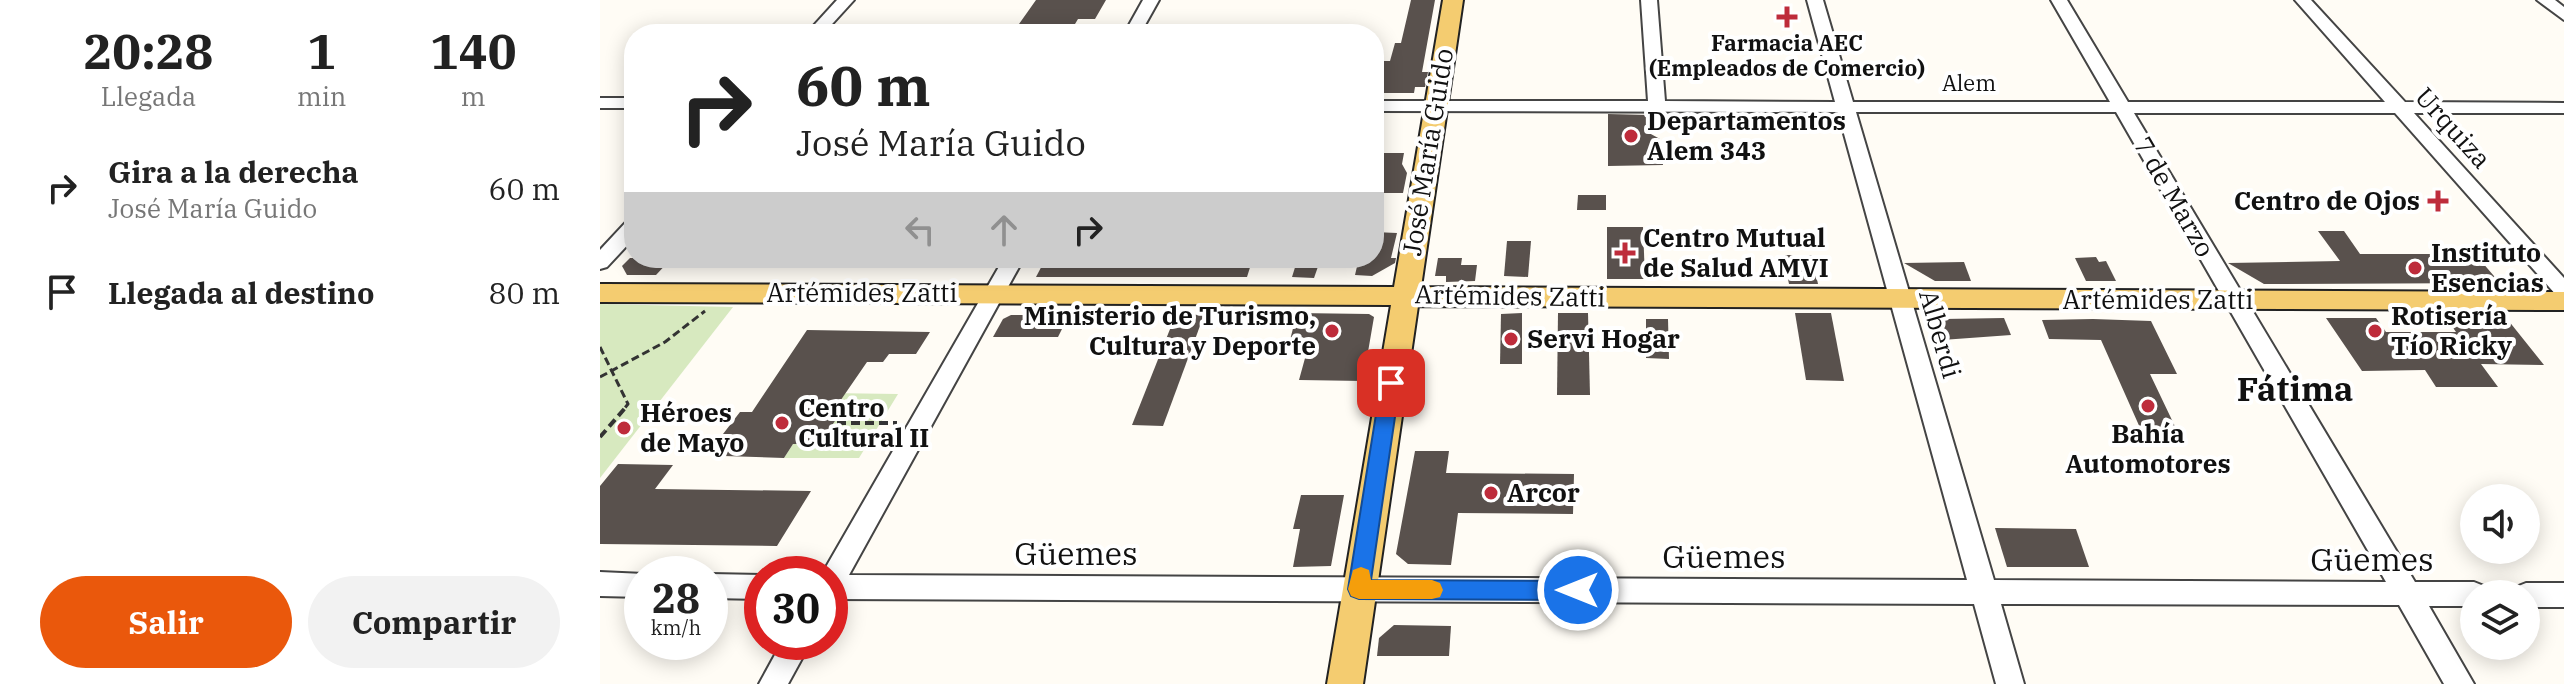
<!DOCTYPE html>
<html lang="es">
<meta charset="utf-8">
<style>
:root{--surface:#fff;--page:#f2f2f2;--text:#222;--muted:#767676;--accent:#ea580c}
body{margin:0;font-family:"IBM Plex Serif",serif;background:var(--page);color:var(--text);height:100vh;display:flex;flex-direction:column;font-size:30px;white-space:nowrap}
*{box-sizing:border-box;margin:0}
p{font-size:26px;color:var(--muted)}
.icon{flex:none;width:44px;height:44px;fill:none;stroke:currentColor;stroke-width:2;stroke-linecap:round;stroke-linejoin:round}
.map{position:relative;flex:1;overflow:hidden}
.side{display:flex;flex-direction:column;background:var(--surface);width:600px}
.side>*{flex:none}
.top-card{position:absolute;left:24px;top:24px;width:760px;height:244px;border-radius:32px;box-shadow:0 4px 20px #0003;background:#fff;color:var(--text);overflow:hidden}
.buttons{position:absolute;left:1860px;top:484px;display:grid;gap:16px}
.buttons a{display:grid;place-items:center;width:80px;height:80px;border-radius:50%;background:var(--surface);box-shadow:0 4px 20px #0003;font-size:40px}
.speed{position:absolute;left:24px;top:556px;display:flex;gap:16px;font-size:40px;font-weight:700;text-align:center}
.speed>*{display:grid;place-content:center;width:104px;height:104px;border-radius:50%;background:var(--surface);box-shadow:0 4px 20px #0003;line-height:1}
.speed small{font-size:20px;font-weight:400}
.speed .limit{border:12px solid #d22;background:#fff;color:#111}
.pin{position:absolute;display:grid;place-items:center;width:68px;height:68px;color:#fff;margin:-34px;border-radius:16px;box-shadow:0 4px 12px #0006}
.me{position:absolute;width:88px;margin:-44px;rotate:270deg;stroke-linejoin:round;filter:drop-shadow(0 0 6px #0008)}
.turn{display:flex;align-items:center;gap:28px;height:168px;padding:0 40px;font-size:36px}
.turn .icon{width:104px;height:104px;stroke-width:2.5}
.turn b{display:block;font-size:56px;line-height:68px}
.lanes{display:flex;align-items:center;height:76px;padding:0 40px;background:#0003;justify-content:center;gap:40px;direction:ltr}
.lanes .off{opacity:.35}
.eta{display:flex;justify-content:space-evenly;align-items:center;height:136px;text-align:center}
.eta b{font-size:48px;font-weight:700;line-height:56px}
.primary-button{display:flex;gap:16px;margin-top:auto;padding:16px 40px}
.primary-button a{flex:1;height:92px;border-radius:48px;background:var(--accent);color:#fff;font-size:32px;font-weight:700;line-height:92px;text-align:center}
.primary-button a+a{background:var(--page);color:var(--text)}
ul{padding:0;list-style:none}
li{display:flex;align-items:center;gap:24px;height:104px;padding:0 40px}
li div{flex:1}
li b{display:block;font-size:30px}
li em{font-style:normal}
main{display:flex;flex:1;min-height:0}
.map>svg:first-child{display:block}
</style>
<main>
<section class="side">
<div class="eta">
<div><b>20:28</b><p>Llegada</p></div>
<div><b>1</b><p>min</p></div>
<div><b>140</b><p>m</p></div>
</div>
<ul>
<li><svg class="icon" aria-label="right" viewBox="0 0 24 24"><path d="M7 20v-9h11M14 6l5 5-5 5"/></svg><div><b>Gira a la derecha</b><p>José María Guido</p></div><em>60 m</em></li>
<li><svg class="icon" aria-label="arrive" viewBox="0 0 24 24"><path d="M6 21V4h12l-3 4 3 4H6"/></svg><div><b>Llegada al destino</b></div><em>80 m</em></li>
</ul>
<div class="primary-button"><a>Salir</a><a>Compartir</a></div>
</section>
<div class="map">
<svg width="1964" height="684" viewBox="0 0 1964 684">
<rect width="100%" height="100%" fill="#fffcf5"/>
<g fill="#d7e9bf">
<polygon points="0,304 133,307 0,478"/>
<polygon points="228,393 298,394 259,458 184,458 193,444 220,444 243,408 219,407"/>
</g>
<g fill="#59514d">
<polygon points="436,0 506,0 495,19 478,19 469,34 412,34"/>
<polygon points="811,0 835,0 822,72 828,72 825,87 815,87 814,93 774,93 781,61 790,61 795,43 801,43"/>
<polygon points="1008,114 1049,115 1049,133 1060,139 1063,165 1008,166"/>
<polygon points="774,153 804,153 802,164 807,173 803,193 774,193"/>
<polygon points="978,195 1006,195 1006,210 977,210"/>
<polygon points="1007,227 1043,227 1045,279 1007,279"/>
<polygon points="1718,231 1744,231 1760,254 1875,254 1900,283 1664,284 1628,263 1740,261"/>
<polygon points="774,232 797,233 791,258 796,258 795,263 772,276 755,275 759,258 774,258"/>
<polygon points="907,241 931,241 928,277 904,276"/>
<polygon points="1183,255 1212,255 1218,284 1189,284"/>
<polygon points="1496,257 1499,262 1506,261 1516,281 1486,281 1475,258"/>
<polygon points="30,258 72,258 56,275 27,275 22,266"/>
<polygon points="446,258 653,258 647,277 436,277"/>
<polygon points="698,258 721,258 714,278 692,277"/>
<polygon points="838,258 862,258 861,265 877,265 875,281 846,282 846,276 835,276"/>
<polygon points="1364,262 1371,281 1335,281 1304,263"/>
<polygon points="697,313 769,314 774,317 763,381 699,380 710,340 690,340"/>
<polygon points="922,313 922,364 900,364 901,314"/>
<polygon points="958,313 988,313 990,395 957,395"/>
<polygon points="1195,313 1231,313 1244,381 1206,380"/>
<polygon points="576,314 604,315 563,426 532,425"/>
<polygon points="411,315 469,315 458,337 393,337 403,319"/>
<polygon points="1404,318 1411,335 1342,340 1338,325 1343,319"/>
<polygon points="1726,318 1776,318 1786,332 1856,332 1847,319 1908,320 1944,365 1881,364 1898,387 1836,387 1825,370 1762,371"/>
<polygon points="1046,319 1068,319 1069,359 1046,358"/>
<polygon points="1493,319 1551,321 1577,374 1550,374 1581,439 1545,439 1501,340 1449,339 1442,320"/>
<polygon points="207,330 330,332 316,354 289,354 283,362 267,362 236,407 244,407 220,444 193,444 184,458 124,456 139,435 123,434 140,412 152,412"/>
<polygon points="815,451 849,451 846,473 974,474 973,514 858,513 851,565 808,564 796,554"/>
<polygon points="18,464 73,465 55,489 211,491 177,546 0,544 0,486"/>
<polygon points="701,495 744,495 731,566 693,567 700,529 693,529"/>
<polygon points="1395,528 1476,529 1489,567 1407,567"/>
<polygon points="794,625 851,626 849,656 777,656 779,638"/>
</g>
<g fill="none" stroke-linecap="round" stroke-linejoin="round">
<g stroke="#444" stroke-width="4">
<g id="minor">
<polygon points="237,0 254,0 223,34 206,34"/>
<polygon points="543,0 559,0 540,34 524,34"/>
<path d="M1041 0H1057L1065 101 1235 102 1207 0H1223L1253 102H1510L1451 0H1467L1528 102H1785L1695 0H1711L1805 102 1964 103V113H1814L1964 278V298L1957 296 1795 113H1534L1815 582H1874L1884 586 1887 594H1874V606H1829L1874 684H1844L1799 605 1401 604 1424 684H1396L1374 604 230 599V574H222L404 258H424L249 575 1367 580 1238 112 774 111V101H1048ZM1256 112H1516L1786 582 1394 580Z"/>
<polygon points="1937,0 1955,0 1964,7 1964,20"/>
<rect x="0" y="98" width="34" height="10"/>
<polygon points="34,220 34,238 7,267 0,269 0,250 27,221"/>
<polygon points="0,572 44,574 42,597 0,596"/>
<polygon points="110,574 162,575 162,599 110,598"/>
<polygon points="1926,583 1964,583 1964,607 1926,607 1926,594 1913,594 1916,587"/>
<polygon points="182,642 211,642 188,684 159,684"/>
</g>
</g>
<g stroke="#222" stroke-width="4">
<polygon id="major" points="843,0 863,0 821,287 1964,292 1964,310 818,306 763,684 727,684 791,305 0,302 0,284 794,287"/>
</g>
<g stroke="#333" stroke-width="3" stroke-dasharray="8 4" stroke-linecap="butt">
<polyline points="0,347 28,404 24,409"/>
<polyline points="0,377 65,342 105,311"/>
</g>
<g stroke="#333" stroke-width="4" stroke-dasharray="9 5" stroke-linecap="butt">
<polyline points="237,423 297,423"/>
<polyline points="0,437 26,407"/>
</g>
<use href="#minor" fill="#fff" fill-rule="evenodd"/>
<use href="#major" fill="#f4cc70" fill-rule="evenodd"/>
</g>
<polygon fill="#1a73e8" stroke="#114b97" stroke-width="2" points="791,376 800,383 771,580 978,581 986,584 989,590 986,597 978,600 759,599 751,596 748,589 781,383"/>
<polygon fill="#f59e0b" points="761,567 769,570 771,580 832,580 840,583 843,590 840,597 832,599 759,599 751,596 748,589 753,570"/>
<g fill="#be2c3b" stroke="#fff" stroke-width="3">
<path d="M1183 5h8v8h8v8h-8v8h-8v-8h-8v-8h8z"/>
<circle cx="1031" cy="136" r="8"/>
<path d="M1834 189h8v8h8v8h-8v8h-8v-8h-8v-8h8z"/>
<path d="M1021 241h8v8h8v8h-8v8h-8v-8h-8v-8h8z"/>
<circle cx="1815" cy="268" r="8"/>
<circle cx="732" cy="331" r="8"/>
<circle cx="1775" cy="331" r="8"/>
<circle cx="911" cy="339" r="8"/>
<circle cx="1548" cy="406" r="8"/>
<circle cx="182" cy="423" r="8"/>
<circle cx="24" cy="428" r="8"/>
<circle cx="891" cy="493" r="8"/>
</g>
<g text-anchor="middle" stroke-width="8" stroke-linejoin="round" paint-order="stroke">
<g font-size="22" font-weight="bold" fill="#111" stroke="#fff">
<text x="1187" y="51">Farmacia AEC<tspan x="1187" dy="25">(Empleados de Comercio)</tspan></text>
</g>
<g font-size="22" fill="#111" stroke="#fff">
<text x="1369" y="91">Alem</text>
</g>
<g font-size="26" font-weight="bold" fill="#111" stroke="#fff" text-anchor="start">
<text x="1047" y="130">Departamentos<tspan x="1047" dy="30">Alem 343</tspan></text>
<text x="1820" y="210" text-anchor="end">Centro de Ojos</text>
<text x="1043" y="247">Centro Mutual<tspan x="1043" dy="30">de Salud AMVI</tspan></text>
<text x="1831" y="262">Instituto<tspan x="1831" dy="30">Esencias</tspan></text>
<text x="716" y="325" text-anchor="end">Ministerio de Turismo,<tspan x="716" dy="30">Cultura y Deporte</tspan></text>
<text x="1791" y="325">Rotisería<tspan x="1791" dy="30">Tío Ricky</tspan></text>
<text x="927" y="348">Servi Hogar</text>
<text x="198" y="417">Centro<tspan x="198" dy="30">Cultural II</tspan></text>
<text x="40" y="422">Héroes<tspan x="40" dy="30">de Mayo</tspan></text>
<text x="1548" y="443" text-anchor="middle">Bahía<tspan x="1548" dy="30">Automotores</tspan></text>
<text x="907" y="502">Arcor</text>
</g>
<g font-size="26" fill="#111" stroke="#fff">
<text transform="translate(1853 128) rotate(48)" y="9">Urquiza</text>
<text transform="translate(828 152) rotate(-81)" y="9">José María Guido</text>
<text transform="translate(1574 197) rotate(60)" y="9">7 de Marzo</text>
<text x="262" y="302">Artémides Zatti</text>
<text transform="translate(910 296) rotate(1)" y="9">Artémides Zatti</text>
<text x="1558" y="309">Artémides Zatti</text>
<text transform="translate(1340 334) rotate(74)" y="9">Alberdi</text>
</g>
<g font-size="32" fill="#111" stroke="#fff">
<text x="476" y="565">Güemes</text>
<text x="1124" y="568">Güemes</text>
<text x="1772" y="571">Güemes</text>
</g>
<g font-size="34" font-weight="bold" fill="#111" stroke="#fff">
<text x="1695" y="401">Fátima</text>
</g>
</g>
</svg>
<div class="buttons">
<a><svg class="icon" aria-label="sound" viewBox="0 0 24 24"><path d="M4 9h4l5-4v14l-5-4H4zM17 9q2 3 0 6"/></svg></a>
<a><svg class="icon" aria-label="layers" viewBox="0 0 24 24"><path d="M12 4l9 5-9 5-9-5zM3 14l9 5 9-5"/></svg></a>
</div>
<div class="speed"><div>28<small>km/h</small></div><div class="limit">30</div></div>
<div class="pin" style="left:791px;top:383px;background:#d93025"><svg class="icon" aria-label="arrive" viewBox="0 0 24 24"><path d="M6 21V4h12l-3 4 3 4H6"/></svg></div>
<svg class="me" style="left:978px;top:590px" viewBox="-20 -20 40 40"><circle r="17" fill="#1a73e8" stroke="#fff" stroke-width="3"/><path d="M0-11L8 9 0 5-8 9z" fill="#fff"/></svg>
<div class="top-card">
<div class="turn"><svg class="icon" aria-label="right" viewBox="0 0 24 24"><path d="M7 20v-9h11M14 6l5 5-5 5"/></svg><div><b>60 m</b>José María Guido</div></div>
<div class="lanes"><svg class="icon off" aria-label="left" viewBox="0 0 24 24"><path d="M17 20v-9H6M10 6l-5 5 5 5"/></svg><svg class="icon off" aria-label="ahead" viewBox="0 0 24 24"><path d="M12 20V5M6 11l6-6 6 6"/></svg><svg class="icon" aria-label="right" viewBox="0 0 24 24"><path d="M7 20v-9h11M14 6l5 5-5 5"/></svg></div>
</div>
</div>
</main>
